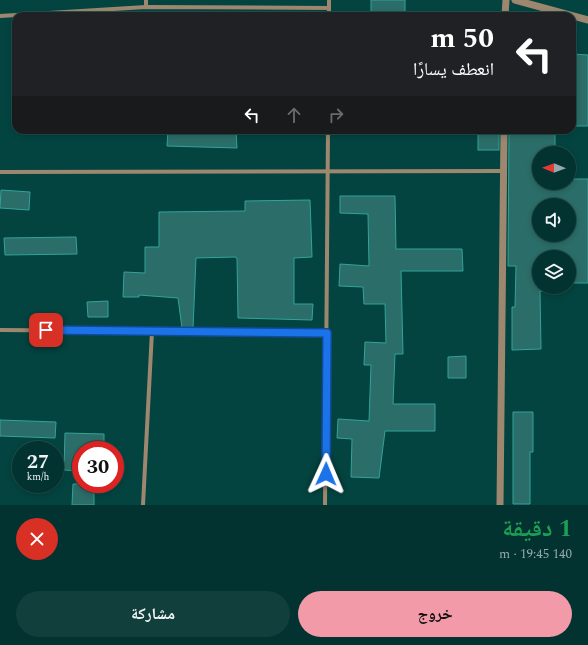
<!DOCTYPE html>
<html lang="ar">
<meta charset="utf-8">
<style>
:root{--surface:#023330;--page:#103f3c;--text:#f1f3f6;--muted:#96aaab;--line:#234e4c;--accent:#f39aa9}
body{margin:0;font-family:Spectral,"Noto Naskh Arabic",serif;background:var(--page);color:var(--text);direction:rtl;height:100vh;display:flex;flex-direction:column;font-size:15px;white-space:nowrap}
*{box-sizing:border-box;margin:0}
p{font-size:13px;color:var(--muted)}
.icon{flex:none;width:22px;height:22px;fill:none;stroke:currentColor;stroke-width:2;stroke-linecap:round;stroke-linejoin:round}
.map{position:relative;height:505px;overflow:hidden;direction:ltr}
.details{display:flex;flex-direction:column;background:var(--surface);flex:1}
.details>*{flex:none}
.top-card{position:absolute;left:12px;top:12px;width:564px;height:122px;border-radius:12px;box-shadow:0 2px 6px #0003,0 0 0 1px var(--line);direction:rtl;background:#202124;color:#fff;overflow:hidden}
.needle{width:26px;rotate:271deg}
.fabs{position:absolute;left:532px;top:146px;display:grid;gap:8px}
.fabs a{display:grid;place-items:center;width:44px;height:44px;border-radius:50%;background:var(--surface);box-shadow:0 2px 6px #0003,0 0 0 1px var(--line);font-size:20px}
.speed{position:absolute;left:12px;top:441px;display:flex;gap:8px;font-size:20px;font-weight:700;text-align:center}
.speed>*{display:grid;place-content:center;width:52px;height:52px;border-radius:50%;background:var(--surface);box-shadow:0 2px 6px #0003,0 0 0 1px var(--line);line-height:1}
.speed small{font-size:10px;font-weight:400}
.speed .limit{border:6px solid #d22;background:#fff;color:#111}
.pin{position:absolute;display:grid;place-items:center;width:34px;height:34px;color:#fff;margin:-17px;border-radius:8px;box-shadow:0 2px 6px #0006}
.me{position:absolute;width:44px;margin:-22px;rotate:1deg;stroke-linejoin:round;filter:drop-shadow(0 0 3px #0008)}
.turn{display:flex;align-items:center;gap:14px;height:84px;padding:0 16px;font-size:18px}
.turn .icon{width:52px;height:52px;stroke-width:2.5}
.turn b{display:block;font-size:28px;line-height:34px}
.lanes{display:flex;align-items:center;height:38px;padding:0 16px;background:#0003;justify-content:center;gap:20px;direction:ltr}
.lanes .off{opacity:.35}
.round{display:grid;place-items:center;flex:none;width:42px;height:42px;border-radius:21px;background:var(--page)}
.head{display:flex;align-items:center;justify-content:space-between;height:68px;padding:0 16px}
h1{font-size:24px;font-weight:700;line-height:30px;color:#1e9e55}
.button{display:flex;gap:8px;margin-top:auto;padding:8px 16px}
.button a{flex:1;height:46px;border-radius:24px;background:var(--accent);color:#111;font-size:16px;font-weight:700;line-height:46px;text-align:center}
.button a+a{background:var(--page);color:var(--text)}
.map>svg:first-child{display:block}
</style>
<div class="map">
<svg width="588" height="505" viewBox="0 0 588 505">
<rect width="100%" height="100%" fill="#034440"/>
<g fill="#2b6d68" stroke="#33a39b" fill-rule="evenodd">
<rect x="371" y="0" width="34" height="16"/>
<polygon points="572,54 588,55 588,126 572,126"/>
<polygon points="168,130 236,130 237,148 167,146"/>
<rect x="478" y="130" width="21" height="20"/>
<path d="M509 130H555V153H539V183H569V179H588V283H569V257H539V287H558V292L540 291 541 349 512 350V307H515L516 266H508ZM539 205H569V235H539Z"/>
<polygon points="1,190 30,192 29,210 0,208"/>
<polygon points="340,196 395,196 396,249 462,249 463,271 401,271 403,354 395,354 393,404 435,404 435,431 385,431 379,478 351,477 352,439 337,438 338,419 369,421 371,365 364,365 365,342 386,343 385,304 364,304 363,287 339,286 340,264 369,266 368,214 340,213"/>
<polygon points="310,200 312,257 294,258 294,304 313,304 312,320 238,318 237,258 235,257 196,258 193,328 182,328 178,298 139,295 139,297 123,297 124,272 145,273 145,247 159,247 159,212 245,211 245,201"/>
<polygon points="76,237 77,254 5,255 4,238"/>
<polygon points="108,301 108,317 88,317 87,302"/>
<polygon points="466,356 466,378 448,378 448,357"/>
<polygon points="513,412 533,412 533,452 530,452 530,504 513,504"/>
<polygon points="0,420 56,422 55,438 0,436"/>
<polygon points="65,433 104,434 104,450 81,450 81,471 64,470"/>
<polygon points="73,484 94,484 94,505 72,505"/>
</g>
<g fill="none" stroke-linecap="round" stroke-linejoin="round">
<g stroke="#9e876f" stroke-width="4">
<polyline points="146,7 146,0"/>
<polyline points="0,16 146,7 329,8"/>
<polyline points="329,16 329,0"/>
<polyline points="0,172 504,171"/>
<polyline points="0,330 327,333"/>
<polyline points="143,505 152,331"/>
<polyline points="325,505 328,130"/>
</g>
<g stroke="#9e876f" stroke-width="7">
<polyline points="515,0 588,20"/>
<polyline points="505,16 506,0"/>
<polyline points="500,505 504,130"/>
</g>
</g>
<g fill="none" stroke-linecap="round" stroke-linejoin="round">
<g stroke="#114b97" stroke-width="10">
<polyline id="route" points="46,330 327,333 326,474"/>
</g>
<use href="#route" stroke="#1a73e8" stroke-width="7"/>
</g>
</svg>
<div class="fabs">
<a><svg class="needle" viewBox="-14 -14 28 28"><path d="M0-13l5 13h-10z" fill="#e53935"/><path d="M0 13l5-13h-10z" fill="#96aaab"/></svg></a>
<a><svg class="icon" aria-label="sound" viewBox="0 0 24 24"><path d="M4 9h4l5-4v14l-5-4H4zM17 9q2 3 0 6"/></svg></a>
<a><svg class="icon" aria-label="layers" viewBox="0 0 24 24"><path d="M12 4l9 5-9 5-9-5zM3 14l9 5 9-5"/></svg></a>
</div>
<div class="speed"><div>27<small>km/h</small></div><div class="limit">30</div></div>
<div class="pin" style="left:46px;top:330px;background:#d93025"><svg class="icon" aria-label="arrive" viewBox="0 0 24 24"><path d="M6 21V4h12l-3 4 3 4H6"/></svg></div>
<svg class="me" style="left:326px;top:474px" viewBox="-20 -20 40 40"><path d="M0-17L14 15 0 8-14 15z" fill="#1a73e8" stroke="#fff" stroke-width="4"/></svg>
<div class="top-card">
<div class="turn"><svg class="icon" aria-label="left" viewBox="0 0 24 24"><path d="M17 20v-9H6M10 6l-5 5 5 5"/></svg><div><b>50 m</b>انعطف يسارًا</div></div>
<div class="lanes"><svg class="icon" aria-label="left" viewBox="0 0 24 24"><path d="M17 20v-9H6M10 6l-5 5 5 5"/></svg><svg class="icon off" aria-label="ahead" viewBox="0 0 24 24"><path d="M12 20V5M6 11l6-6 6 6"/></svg><svg class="icon off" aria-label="right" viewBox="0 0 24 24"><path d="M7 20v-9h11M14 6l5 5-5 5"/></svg></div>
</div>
</div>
<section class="details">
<div class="head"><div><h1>1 دقيقة</h1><p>140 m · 19:45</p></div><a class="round" style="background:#d93025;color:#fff"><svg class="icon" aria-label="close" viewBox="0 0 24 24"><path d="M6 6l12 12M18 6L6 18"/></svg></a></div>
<div class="button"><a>خروج</a><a>مشاركة</a></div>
</section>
